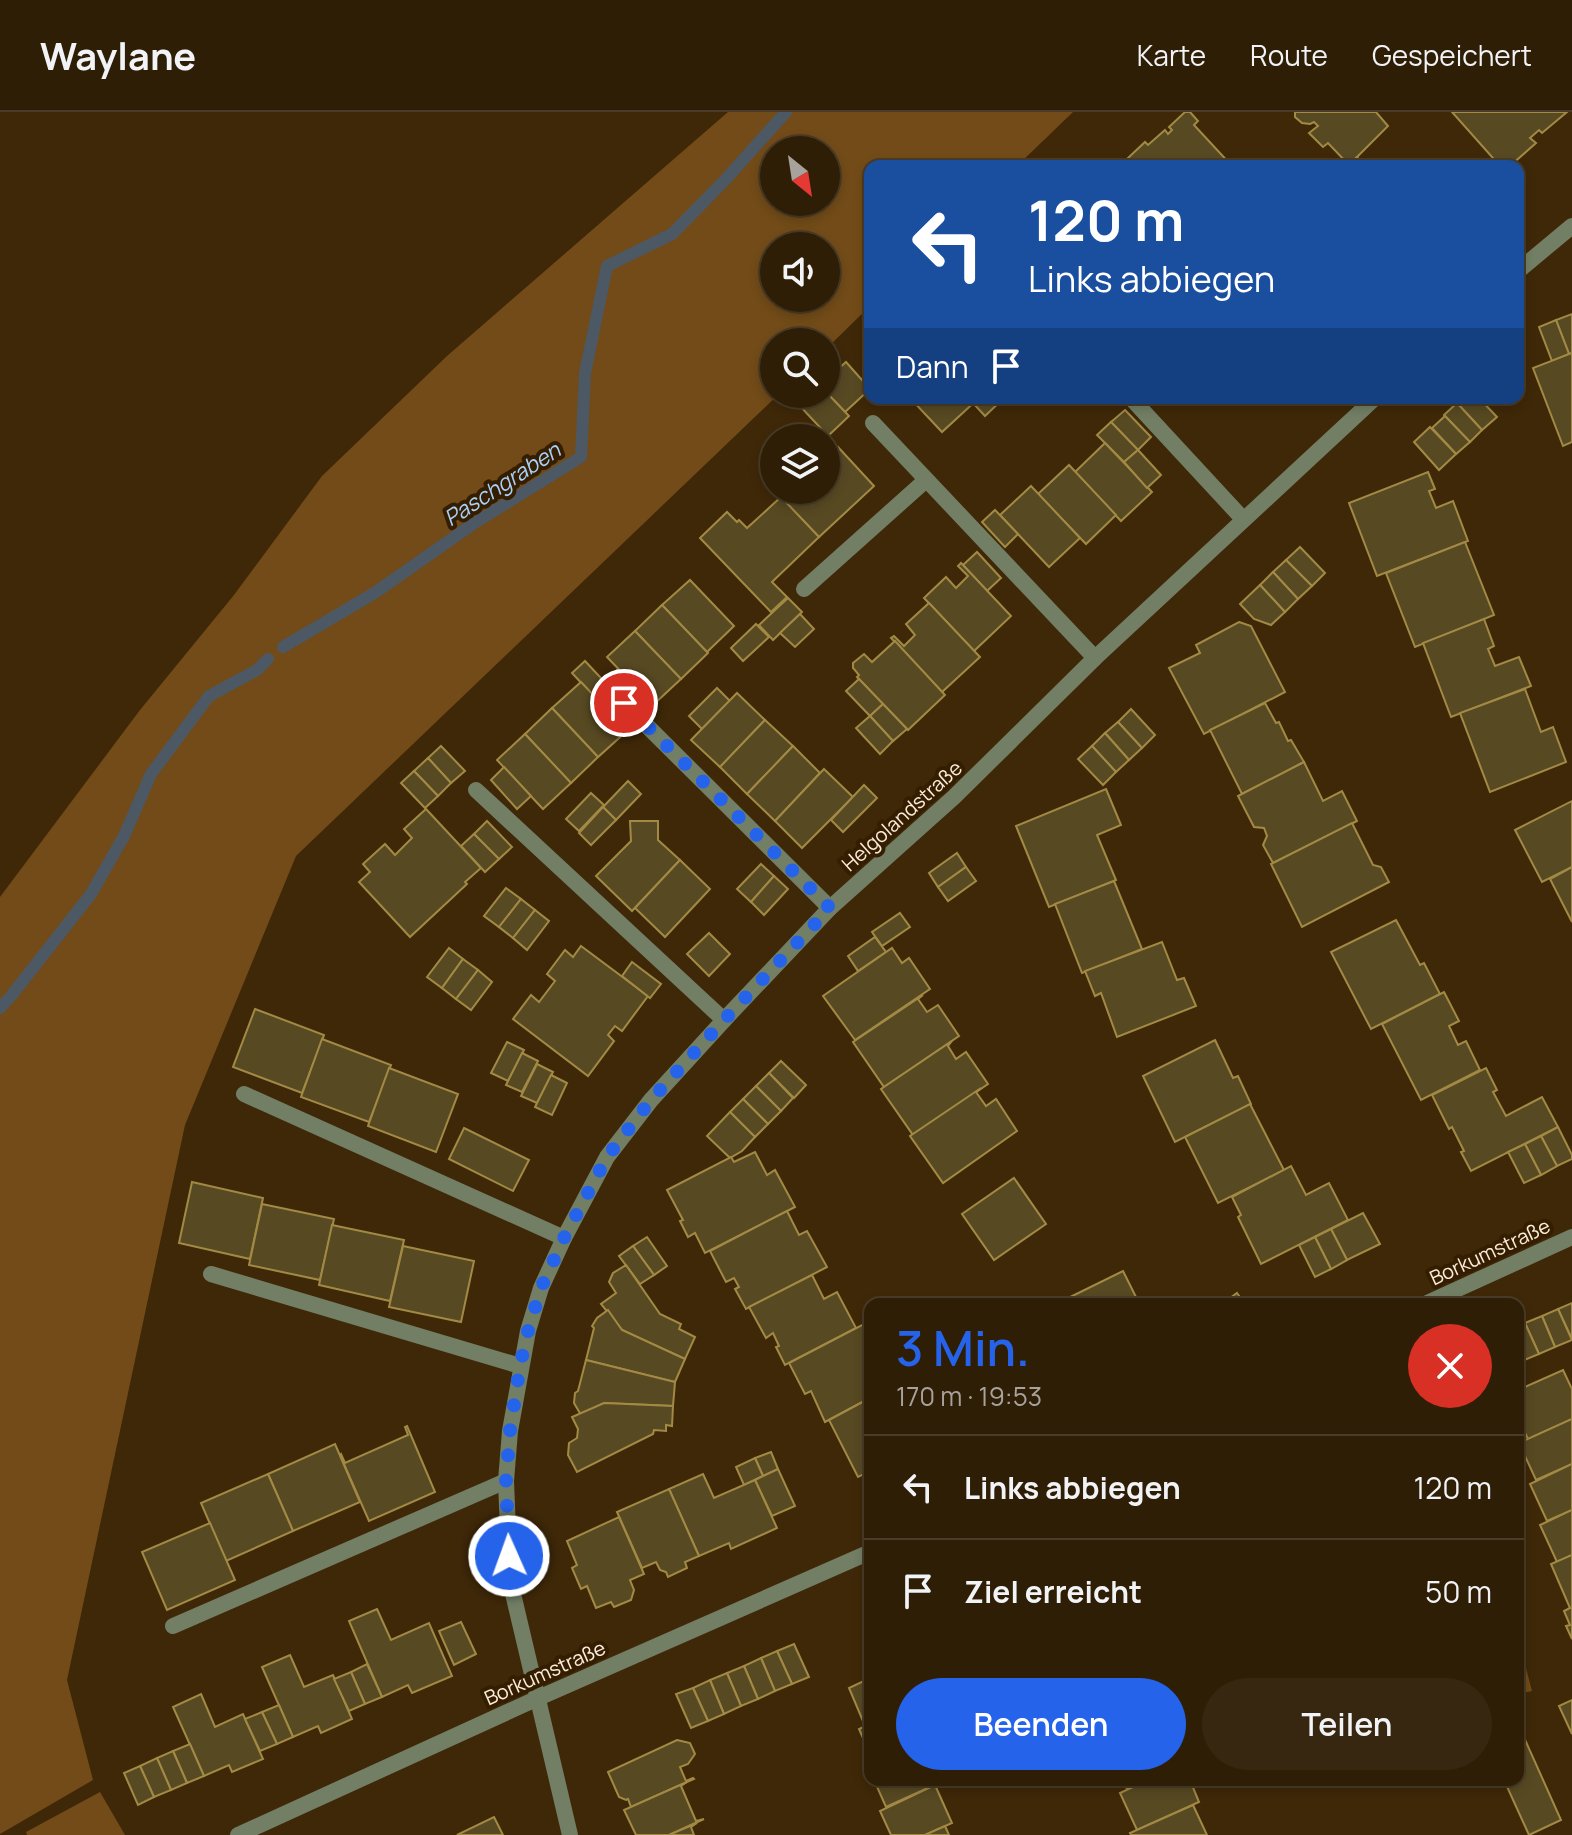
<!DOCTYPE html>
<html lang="de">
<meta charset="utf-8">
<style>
:root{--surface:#2f1e06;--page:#372710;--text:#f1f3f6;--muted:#a7a29b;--line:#4a3c28;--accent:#2563eb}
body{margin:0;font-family:Manrope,sans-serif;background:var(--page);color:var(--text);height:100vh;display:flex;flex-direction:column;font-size:30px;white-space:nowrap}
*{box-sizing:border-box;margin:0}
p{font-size:26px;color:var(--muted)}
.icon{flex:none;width:44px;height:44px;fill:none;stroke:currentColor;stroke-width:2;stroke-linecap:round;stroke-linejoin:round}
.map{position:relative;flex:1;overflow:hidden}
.sheet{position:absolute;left:864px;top:1186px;width:660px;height:488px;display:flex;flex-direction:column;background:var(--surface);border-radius:16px;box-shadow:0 4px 12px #0003,0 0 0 2px var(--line)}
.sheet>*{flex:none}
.banner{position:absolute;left:864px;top:48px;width:660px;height:244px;border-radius:16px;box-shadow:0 4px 12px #0003,0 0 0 2px var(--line);background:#1a4fa0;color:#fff;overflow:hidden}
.needle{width:52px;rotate:150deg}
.fabs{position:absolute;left:760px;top:24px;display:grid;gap:16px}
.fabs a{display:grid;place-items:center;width:80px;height:80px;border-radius:50%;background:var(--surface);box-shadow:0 4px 12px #0003,0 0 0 2px var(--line);font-size:40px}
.pin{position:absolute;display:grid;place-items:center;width:68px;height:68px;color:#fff;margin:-34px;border:4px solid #fff;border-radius:50%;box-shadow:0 2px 8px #0007}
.me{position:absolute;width:88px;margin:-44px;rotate:358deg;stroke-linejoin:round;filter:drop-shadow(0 0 6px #0008)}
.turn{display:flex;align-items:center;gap:28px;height:168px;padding:0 32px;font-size:36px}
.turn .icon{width:104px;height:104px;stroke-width:2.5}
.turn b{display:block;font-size:56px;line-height:68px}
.then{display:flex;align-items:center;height:76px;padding:0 32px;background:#0003;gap:16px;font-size:30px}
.round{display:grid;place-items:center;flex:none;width:84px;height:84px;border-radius:42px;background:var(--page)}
.headline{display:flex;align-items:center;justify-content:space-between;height:136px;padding:0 32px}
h1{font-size:48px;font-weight:600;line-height:60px;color:var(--accent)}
.button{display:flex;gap:16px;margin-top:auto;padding:16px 32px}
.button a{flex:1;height:92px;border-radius:48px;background:var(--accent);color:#fff;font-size:32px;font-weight:600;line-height:92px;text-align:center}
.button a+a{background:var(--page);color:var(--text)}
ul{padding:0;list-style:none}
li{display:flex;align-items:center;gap:24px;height:104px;padding:0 32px;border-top:2px solid var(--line)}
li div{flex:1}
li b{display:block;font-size:30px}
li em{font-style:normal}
header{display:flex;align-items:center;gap:48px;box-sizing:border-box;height:112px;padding:0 40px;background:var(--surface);border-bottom:2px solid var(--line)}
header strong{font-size:38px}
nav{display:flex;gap:44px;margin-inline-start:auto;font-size:28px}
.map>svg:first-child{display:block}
</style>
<header>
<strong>Waylane</strong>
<nav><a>Karte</a><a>Route</a><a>Gespeichert</a></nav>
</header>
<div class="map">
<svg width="1572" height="1723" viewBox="0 0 1572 1723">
<rect width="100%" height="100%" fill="#3f2808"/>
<g fill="#724b18" fill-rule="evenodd">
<path d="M728 0H1073L1017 54H870V194L826 237V230H774V282H779L296 744 185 1013 67 1568 93 1668 0 1722V785L140 598 234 483 322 364 447 244ZM774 38H826V90H774ZM774 134H826V186H774Z"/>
<polygon points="1518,1526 1532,1579 1518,1582"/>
<polygon points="100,1680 125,1723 27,1723 26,1720"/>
</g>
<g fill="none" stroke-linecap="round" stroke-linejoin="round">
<g stroke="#4c5965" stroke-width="12">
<polyline points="283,535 376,480 473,412 581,345 585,261 607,154 672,122 726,67 786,0"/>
<polyline points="0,896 11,884 91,782 124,724 151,662 209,584 257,558 268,547"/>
</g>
</g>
<g fill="#574922" stroke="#a38a44" stroke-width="2">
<polygon points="1185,0 1190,0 1198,9 1194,13 1232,54 1136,54 1128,46 1145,30 1148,33 1165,18 1168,22 1172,18 1169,15"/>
<polygon points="1295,0 1376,0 1388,14 1349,53 1328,31 1323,35 1309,21 1318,14 1314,10 1310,12 1302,11 1295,5"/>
<polygon points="1452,0 1567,0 1542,21 1539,18 1530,26 1536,31 1510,54 1500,54"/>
<polygon points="1357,45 1365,54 1344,54 1347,51 1349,53"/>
<polygon points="1572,202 1572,241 1569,242 1556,208"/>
<polygon points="1556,208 1569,242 1552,249 1539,215"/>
<polygon points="1572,241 1572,330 1563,334 1533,256"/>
<polygon points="846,250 870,277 845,300 826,280 826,268"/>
<polygon points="826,280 849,304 828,324 799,293 811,282 826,282"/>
<polygon points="910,286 979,286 942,320"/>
<polygon points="979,286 1004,286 985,304 973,291"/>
<polygon points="1462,286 1479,286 1497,305 1482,318 1457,291"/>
<polygon points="1457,291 1482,318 1470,330 1444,303"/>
<polygon points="1125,298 1151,325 1138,338 1111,310"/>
<polygon points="1445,304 1470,330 1456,342 1432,316"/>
<polygon points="1111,310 1138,338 1124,350 1097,323"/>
<polygon points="1430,315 1456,342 1439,358 1414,330"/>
<polygon points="1105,331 1152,380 1121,409 1075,360"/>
<polygon points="838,335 874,374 819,425 774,378 826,378 826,346"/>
<polygon points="1138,338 1161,363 1147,376 1124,350"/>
<polygon points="1069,353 1116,403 1086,432 1038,382"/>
<polygon points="774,357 774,378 764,367"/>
<polygon points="1428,360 1435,377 1429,379 1436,396 1453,389 1468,429 1377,464 1349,391"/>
<polygon points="1031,374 1080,426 1049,455 1000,403"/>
<polygon points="781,385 819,425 772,470 787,485 771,500 700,426 727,400 737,410 739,408 747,416"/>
<polygon points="995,398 1018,422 1005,435 982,410"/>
<polygon points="1465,430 1494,503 1415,535 1386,461"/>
<polygon points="1300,435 1325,461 1312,474 1286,448"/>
<polygon points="977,440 1001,466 987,479 963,453"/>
<polygon points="1286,448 1312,474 1298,487 1273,460"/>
<polygon points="961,451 1011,504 974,539 924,486 946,465 956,476 968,464 958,454"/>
<polygon points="1273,460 1298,487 1285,500 1260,473"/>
<polygon points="690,468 734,514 707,540 662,493"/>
<polygon points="1260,473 1285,500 1271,513 1254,507 1240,492"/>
<polygon points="788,486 802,500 773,528 759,513"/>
<polygon points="929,491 980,545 942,580 891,526 894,524 904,534 915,523 906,512"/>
<polygon points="662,493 708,541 681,567 635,519"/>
<polygon points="800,502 814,517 795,535 780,521"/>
<polygon points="1484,507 1494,534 1488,537 1495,554 1519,545 1531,574 1451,605 1423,531"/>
<polygon points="1239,510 1251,514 1285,580 1204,622 1169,556 1200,541 1196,533"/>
<polygon points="756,512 769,525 743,549 731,536"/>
<polygon points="635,519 681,567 653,593 607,545"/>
<polygon points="895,529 945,583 908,618 857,565 859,563 853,556 853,551 864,542 872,550"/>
<polygon points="585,549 614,580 601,592 572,561"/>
<polygon points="618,557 642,582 629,595 605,569"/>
<polygon points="859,567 883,592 870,604 846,579"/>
<polygon points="581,570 627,619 598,645 552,596"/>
<polygon points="717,576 730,589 702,617 689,604"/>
<polygon points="1525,577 1541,620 1553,615 1566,650 1490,680 1460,601"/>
<polygon points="737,581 765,608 720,655 691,628"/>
<polygon points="1265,591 1276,611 1279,610 1288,629 1291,628 1304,650 1242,682 1210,618"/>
<polygon points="883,592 907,617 893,629 870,604"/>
<polygon points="552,596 598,645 571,671 525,622"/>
<polygon points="1131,597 1155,623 1142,636 1118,610"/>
<polygon points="870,604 893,629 880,642 856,616"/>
<polygon points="765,608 793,634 747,682 720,655"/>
<polygon points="1118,610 1142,636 1129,648 1105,621"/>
<polygon points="1105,621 1129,648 1116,660 1092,634"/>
<polygon points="525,622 571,671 543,697 497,648"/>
<polygon points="441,634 465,659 451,671 428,646"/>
<polygon points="793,634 820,661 775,709 747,682"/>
<polygon points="1092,634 1116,660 1103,673 1078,647"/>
<polygon points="428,646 451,671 438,684 414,659"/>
<polygon points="1304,650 1323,689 1342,679 1357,709 1273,751 1263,733 1267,724 1264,716 1254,715 1238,684"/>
<polygon points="504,655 531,684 517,697 491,668"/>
<polygon points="824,657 853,685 802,736 775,709"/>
<polygon points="414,659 438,684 425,696 401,671"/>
<polygon points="628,669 641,682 616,708 603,695"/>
<polygon points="864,673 877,686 843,720 831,708"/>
<polygon points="1106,677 1121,713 1097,723 1116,768 1049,795 1016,714"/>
<polygon points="591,681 604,693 579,719 566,707"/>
<polygon points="1572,689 1572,755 1542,770 1515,718"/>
<polygon points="603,695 616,708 591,733 579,721"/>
<polygon points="426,697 481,756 465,770 467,772 410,825 359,770 370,760 363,752 385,732 395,743 412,726 404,717"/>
<polygon points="487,709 512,735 499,747 474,722"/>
<polygon points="630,709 658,709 658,728 680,748 632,799 596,764 631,729"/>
<polygon points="1352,711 1373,753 1381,755 1389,770 1302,815 1271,752"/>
<polygon points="474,722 499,747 485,760 461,734"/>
<polygon points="957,741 966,755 938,775 929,761"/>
<polygon points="680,748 710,777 665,825 635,796"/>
<polygon points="761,752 774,764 751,790 737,777"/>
<polygon points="966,755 976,769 948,789 938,775"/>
<polygon points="1572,755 1572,810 1550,767"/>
<polygon points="774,764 788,777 764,803 751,790"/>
<polygon points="1114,769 1142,837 1082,861 1055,792"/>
<polygon points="506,776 521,787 499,815 484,804"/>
<polygon points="521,787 535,798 513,826 499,815"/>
<polygon points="535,798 549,809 527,838 513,826"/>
<polygon points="900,801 910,815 882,834 872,820"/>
<polygon points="1396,808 1420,853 1424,851 1440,882 1371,917 1331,840"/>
<polygon points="709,821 730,842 709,864 687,842"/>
<polygon points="875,825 886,840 858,859 848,844"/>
<polygon points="1162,830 1177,868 1184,866 1196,894 1117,925 1101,881 1095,884 1085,859"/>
<polygon points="581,834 648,884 622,919 615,914 608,923 614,929 588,964 513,907 531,883 539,890 555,869 547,862 565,838 573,845"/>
<polygon points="449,836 463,847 442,876 427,865"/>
<polygon points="892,836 902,851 909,846 930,877 855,928 823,884"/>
<polygon points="463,847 478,858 456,887 442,876"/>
<polygon points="632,850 661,872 650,886 622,864"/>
<polygon points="478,858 492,870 471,898 456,887"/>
<polygon points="1444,880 1459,909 1449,914 1458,933 1466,929 1480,958 1421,988 1382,912"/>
<polygon points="923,883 918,887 927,900 938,893 959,924 884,975 853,930"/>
<polygon points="255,897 324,923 302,981 233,955"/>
<polygon points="322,927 391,953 369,1010 301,985"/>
<polygon points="1215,928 1233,966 1238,964 1251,992 1175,1030 1143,964"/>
<polygon points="952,929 948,934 956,947 966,940 988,972 913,1023 881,977"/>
<polygon points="507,930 524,938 508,969 491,961"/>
<polygon points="522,941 538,949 522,980 506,973"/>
<polygon points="781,949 806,973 794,986 769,961"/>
<polygon points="537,952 553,960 537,991 521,984"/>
<polygon points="389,956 458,982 436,1040 368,1014"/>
<polygon points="1486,956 1497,978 1493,980 1506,1004 1542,985 1558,1015 1471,1059 1461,1040 1464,1039 1452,1015 1449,1017 1432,983"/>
<polygon points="769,961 793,986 781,999 756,974"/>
<polygon points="551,963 567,971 552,1003 535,995"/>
<polygon points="756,974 781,999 768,1012 743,987"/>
<polygon points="981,976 976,980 986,994 996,987 1017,1019 943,1071 910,1024"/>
<polygon points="743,987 768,1012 755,1025 730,1000"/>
<polygon points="1250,992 1284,1058 1218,1091 1185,1025"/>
<polygon points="730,1000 755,1025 742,1039 730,1046 707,1024"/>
<polygon points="1558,1015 1572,1043 1572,1047 1557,1054 1541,1024"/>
<polygon points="464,1016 529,1048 513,1079 449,1047"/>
<polygon points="1541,1024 1557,1054 1541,1063 1525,1032"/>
<polygon points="1525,1032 1541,1063 1524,1071 1508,1040"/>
<polygon points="755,1040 767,1063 775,1058 795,1095 705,1141 695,1121 688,1125 680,1109 683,1108 667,1078 731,1045 734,1050"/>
<polygon points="1291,1054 1306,1083 1329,1071 1348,1108 1261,1152 1238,1105 1241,1103 1232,1085"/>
<polygon points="1014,1066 1046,1112 994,1148 962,1102"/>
<polygon points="192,1070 263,1086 250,1147 179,1131"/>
<polygon points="262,1092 334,1107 320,1168 249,1153"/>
<polygon points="787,1099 799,1123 807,1119 827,1155 746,1197 735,1177 739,1175 734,1166 726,1170 710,1139"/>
<polygon points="1363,1101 1380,1132 1347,1148 1331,1117"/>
<polygon points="332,1113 404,1128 390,1189 319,1173"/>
<polygon points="1331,1117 1347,1148 1331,1157 1315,1125"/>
<polygon points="647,1125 667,1154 654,1163 633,1134"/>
<polygon points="1315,1125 1331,1157 1315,1165 1299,1133"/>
<polygon points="403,1134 474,1149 461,1210 389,1195"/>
<polygon points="633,1134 654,1163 640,1172 619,1144"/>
<polygon points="626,1153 660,1202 681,1212 679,1217 695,1225 685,1247 622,1218 601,1192 616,1181 609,1170 613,1161"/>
<polygon points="1123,1159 1138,1189 1132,1192 1056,1192"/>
<polygon points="812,1163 824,1187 837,1180 856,1216 785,1253 776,1235 779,1234 773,1221 766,1226 749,1195"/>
<polygon points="1237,1181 1245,1192 1222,1192"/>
<polygon points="1572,1191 1572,1227 1558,1197"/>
<polygon points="1558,1197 1572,1228 1555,1235 1542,1204"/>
<polygon points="608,1198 622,1218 685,1247 675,1270 586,1248 594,1216 592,1214 597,1206"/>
<polygon points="1542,1204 1555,1235 1539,1242 1525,1211"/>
<polygon points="1525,1211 1539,1242 1522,1249 1518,1240 1518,1215"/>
<polygon points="864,1212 870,1223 870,1286 825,1310 811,1279 805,1282 789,1251"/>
<polygon points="586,1248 675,1270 673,1294 604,1291 581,1303 574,1291 575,1281 578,1279"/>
<polygon points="1563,1258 1572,1277 1572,1307 1528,1327 1518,1306 1518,1278"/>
<polygon points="870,1286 870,1359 858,1365 829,1308"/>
<polygon points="604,1291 673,1294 672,1314 666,1313 666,1319 654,1318 653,1322 577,1360 568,1343 569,1331 577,1326 578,1317 572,1305"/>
<polygon points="1572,1307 1572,1352 1536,1368 1519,1331"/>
<polygon points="407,1314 435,1380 369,1409 340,1343 341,1342 345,1351 408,1323 405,1315"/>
<polygon points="335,1332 360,1390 293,1419 268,1362"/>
<polygon points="771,1340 778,1357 763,1364 755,1346"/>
<polygon points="755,1346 763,1364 744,1373 736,1355"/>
<polygon points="1572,1352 1572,1398 1547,1409 1530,1372"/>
<polygon points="778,1357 795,1394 772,1404 755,1368"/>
<polygon points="268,1362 293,1419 226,1449 201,1391"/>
<polygon points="703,1362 714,1386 755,1368 777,1416 731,1437 729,1431 699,1444 669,1377"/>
<polygon points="669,1377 699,1444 685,1450 687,1456 668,1465 666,1460 660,1458 656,1450 642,1456 617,1400"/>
<polygon points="1572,1398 1572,1443 1557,1450 1540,1413"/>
<polygon points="619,1405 644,1462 630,1468 634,1478 631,1488 614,1495 611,1490 596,1496 587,1474 581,1477 572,1456 577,1453 567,1429"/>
<polygon points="210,1411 235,1468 167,1498 142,1440"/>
<polygon points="1572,1443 1572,1527 1566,1514 1570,1513 1564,1499 1570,1496 1551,1452"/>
<polygon points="377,1497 391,1528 429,1511 452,1564 412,1581 408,1573 382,1585 349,1509"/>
<polygon points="461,1510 476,1542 454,1553 439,1519"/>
<polygon points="794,1532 809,1565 792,1572 777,1539"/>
<polygon points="777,1539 792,1572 775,1579 761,1546"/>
<polygon points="290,1543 304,1575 333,1563 352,1607 321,1621 318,1614 293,1625 262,1555"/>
<polygon points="761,1546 775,1579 758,1587 744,1554"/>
<polygon points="367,1552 382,1585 365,1592 351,1560"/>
<polygon points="744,1554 758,1587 741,1594 727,1561"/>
<polygon points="351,1560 365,1592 349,1599 334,1567"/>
<polygon points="727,1561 741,1594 724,1602 710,1568"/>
<polygon points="870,1566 870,1612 865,1614 849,1576"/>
<polygon points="710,1568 724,1602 708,1609 693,1576"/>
<polygon points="693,1576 708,1609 691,1616 676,1582"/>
<polygon points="201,1582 215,1615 243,1602 263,1647 232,1660 229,1653 204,1664 173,1595"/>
<polygon points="1572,1588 1572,1622 1559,1594"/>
<polygon points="279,1593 293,1625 277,1632 262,1600"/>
<polygon points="262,1600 277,1632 260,1639 245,1607"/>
<polygon points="870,1612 870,1642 859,1617"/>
<polygon points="1518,1612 1561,1708 1529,1723 1504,1668 1518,1668"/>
<polygon points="677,1628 690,1631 695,1642 688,1652 680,1655 686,1669 693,1666 694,1667 631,1695 628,1687 626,1688 619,1685 608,1660"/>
<polygon points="190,1632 204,1664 187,1671 173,1639"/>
<polygon points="173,1639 187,1671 171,1678 157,1646"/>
<polygon points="157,1646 171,1678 154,1685 140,1654"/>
<polygon points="140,1654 154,1685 138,1693 124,1661"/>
<polygon points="874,1668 940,1668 941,1670 886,1695"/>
<polygon points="1123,1668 1148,1668 1127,1677"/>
<polygon points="1148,1668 1190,1668 1199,1690 1137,1718 1120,1681"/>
<polygon points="687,1670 681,1674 696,1709 704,1707 669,1723 636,1723 624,1698"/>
<polygon points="935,1673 952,1711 925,1723 891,1723 880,1699"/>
<polygon points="1193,1693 1207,1723 1131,1723 1130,1721"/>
<polygon points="494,1705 503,1723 457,1723"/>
<polygon points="697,1711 691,1715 694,1723 669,1723"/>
<polygon points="945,1714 949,1723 925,1723"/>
</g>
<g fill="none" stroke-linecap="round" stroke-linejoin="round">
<g stroke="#727f65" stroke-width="16">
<polyline points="1518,159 1572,114"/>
<polyline points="1131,286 1243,407"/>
<polyline points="873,311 1095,546"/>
<polyline points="804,477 926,368"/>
<polyline points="624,591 830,796"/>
<polyline points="476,678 724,908"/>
<polyline points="244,982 564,1126"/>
<polyline points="211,1162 520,1254"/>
<polyline points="1425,1192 1572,1125"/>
<polyline points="173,1514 506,1369"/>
<polyline points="238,1723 536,1587 870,1440"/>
<polyline points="570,1723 510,1469 506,1369 510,1319 528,1219 541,1176 564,1126 607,1045 651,988 724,908 830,796 954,685 1095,546 1375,286"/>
</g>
</g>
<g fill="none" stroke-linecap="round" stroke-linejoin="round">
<polyline stroke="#2563eb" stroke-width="14" stroke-dasharray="0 25.2" points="509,1444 506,1369 510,1319 520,1254 528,1219 541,1176 564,1126 607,1045 651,988 724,908 830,796 624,591"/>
</g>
<g text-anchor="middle" stroke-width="8" stroke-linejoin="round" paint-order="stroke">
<g font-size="20" fill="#fcecdb" stroke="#351e00">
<text transform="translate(902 704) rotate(-42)" y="7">Helgolandstraße</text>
<text transform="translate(1490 1140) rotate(-25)" y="7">Borkumstraße</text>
<text transform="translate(545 1561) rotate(-24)" y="7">Borkumstraße</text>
</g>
<g font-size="22" font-style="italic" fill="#a9d1fa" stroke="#351e00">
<text transform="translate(502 372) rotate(-33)" y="8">Paschgraben</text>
</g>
</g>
</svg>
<div class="fabs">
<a><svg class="needle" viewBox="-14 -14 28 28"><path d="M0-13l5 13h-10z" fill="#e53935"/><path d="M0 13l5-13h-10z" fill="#a7a29b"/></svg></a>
<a><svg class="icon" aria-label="sound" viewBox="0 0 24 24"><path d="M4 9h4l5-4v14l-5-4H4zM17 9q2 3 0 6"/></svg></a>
<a><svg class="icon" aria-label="search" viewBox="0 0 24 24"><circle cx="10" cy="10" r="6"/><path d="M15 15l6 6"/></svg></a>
<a><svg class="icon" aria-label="layers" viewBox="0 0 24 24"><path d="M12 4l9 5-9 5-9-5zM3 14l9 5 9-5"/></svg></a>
</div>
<div class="pin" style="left:624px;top:591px;background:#d93025"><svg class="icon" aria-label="arrive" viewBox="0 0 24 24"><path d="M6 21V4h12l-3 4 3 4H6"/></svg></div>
<svg class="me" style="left:509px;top:1444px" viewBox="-20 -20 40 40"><circle r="17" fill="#2563eb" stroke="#fff" stroke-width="3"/><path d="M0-11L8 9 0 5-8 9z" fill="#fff"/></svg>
<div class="banner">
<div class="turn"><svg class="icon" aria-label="left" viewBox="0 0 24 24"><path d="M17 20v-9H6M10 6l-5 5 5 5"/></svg><div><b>120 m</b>Links abbiegen</div></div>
<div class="then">Dann<svg class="icon" aria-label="arrive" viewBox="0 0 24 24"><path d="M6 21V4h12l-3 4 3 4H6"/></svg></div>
</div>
<section class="sheet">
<div class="headline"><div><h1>3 Min.</h1><p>170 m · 19:53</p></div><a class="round" style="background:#d93025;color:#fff"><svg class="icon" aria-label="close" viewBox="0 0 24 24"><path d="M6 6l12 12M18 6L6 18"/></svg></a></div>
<ul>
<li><svg class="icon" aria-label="left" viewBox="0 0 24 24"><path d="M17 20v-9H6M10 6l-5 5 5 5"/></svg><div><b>Links abbiegen</b></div><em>120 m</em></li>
<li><svg class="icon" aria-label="arrive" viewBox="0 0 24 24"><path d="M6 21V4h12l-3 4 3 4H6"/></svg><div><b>Ziel erreicht</b></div><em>50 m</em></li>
</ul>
<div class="button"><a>Beenden</a><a>Teilen</a></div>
</section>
</div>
